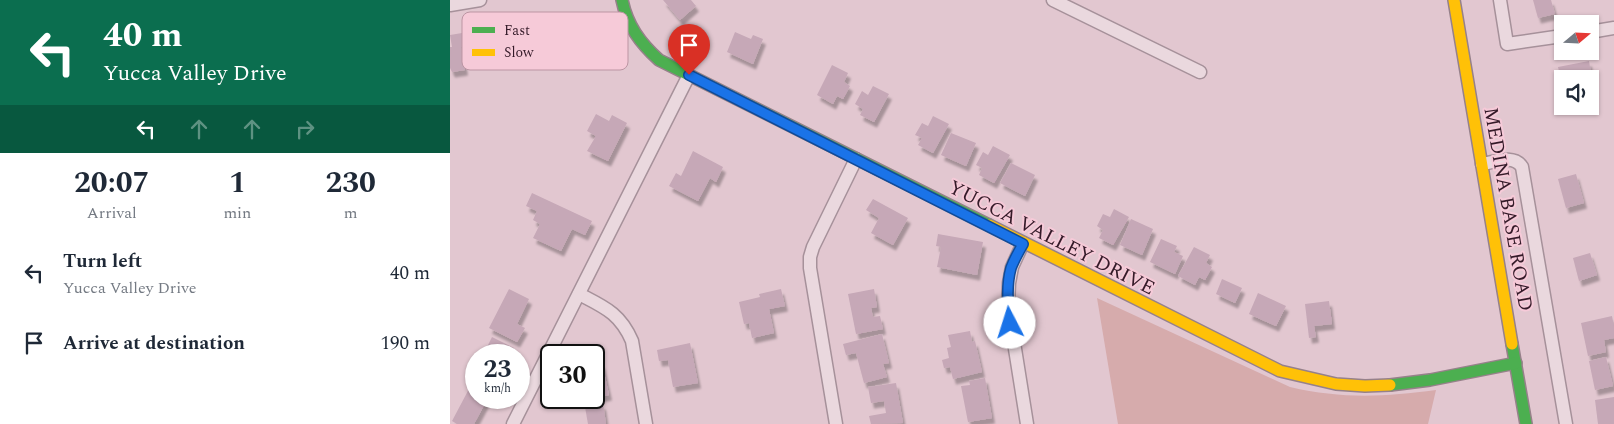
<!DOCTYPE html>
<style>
:root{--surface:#fff;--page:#f6f6f7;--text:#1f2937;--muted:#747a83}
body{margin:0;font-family:Spectral,serif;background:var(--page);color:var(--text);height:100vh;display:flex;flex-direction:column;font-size:19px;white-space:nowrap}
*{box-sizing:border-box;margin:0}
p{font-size:16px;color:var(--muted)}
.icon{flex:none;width:28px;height:28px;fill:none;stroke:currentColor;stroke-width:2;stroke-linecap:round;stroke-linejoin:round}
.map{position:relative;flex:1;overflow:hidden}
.sheet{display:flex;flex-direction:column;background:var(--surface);width:450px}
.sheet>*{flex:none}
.hud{background:#0b6e4f;color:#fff;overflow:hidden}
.needle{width:32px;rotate:71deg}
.buttons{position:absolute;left:1104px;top:15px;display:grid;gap:10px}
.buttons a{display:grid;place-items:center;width:45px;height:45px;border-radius:0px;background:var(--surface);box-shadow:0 1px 4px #0004;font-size:25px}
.speed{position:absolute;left:15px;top:344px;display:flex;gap:10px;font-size:25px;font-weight:700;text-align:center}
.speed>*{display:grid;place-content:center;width:65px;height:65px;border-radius:50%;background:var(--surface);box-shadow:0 1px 4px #0004;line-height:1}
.speed small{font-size:12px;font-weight:400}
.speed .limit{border:2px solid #111;border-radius:8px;background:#fff;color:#111}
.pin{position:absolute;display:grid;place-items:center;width:42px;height:42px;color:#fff;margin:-51px -21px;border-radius:50% 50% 50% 0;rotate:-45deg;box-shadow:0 0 5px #0007}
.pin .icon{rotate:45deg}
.me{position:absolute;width:55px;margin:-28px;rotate:355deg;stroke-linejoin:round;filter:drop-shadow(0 0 4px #0008)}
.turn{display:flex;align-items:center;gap:18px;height:105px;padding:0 20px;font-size:22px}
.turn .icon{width:65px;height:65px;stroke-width:2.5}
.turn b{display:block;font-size:35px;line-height:42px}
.lanes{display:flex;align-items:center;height:48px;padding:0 20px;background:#0003;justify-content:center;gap:25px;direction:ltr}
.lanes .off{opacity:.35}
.eta{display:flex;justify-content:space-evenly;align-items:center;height:85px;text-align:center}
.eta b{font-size:30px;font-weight:700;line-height:35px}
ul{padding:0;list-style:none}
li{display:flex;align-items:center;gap:15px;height:70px;padding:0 20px}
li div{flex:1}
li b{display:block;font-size:19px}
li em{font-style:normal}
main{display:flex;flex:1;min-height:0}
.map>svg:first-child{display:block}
</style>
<main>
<section class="sheet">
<div class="hud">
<div class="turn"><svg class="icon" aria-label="left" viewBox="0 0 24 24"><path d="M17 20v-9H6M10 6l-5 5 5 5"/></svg><div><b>40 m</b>Yucca Valley Drive</div></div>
<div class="lanes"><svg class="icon" aria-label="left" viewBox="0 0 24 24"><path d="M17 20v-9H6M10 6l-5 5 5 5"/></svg><svg class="icon off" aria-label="ahead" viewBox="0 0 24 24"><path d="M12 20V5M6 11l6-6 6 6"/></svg><svg class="icon off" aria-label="ahead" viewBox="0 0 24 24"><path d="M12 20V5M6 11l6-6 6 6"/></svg><svg class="icon off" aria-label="right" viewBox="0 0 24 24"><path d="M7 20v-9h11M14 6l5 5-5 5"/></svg></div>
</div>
<div class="eta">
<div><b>20:07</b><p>Arrival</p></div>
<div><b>1</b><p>min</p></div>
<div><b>230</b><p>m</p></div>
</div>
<ul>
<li><svg class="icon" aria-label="left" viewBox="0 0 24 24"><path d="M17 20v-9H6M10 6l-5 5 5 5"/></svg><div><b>Turn left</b><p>Yucca Valley Drive</p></div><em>40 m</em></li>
<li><svg class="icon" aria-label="arrive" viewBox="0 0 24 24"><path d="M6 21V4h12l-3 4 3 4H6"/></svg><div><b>Arrive at destination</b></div><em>190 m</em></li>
</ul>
</section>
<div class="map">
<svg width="1164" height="424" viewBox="0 0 1164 424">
<defs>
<filter id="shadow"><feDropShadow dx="3" dy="5.5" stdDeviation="1" flood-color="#0004"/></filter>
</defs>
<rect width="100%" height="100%" fill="#e2c7d0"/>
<path fill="#d6abac" d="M647 298 840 387C891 399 934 397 986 390L978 424H668Z"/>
<g fill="#c6a8b7" filter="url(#shadow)">
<polygon points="213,0 241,0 246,6 230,20"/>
<polygon points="1083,0 1101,0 1105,14 1088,18"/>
<polygon points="285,32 301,39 303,35 313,39 303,64 277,52"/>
<polygon points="12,33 15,46 11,47 15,70 2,72 0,68 0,47 2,47 0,35"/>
<polygon points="1139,61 1142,80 1112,79 1112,85 1108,67"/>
<polygon points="382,65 398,73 394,82 400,86 393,99 387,96 383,104 367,95"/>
<polygon points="423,86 439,94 424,122 410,115 413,109 405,104 412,91 418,95"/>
<polygon points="146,114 159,121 162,115 177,123 158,161 137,151 146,136 137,131"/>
<polygon points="483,116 499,124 483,153 468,145 472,138 465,135 472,123 478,126"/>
<polygon points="501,133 526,143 516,166 491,155"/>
<polygon points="543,146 560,155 544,183 529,175 532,168 526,165 533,152 538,155"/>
<polygon points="243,151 273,167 266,182 260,178 248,201 219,186 226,173 231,176"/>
<polygon points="561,163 585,175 575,196 550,183"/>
<polygon points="1126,174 1134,203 1116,208 1108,179"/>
<polygon points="82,193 142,221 135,235 122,229 111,251 83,238 90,224 83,220 87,211 76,206"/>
<polygon points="423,199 458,218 443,245 421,233 429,218 416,210"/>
<polygon points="664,209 679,217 663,245 649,238 653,230 647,226 653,214 660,217"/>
<polygon points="681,219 703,229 692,255 670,245"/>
<polygon points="488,234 533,242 527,275 487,267 491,247 486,246"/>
<polygon points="711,239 727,246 724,252 733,256 725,274 700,262"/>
<polygon points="744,247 760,255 756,263 762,267 755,280 749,277 745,285 728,276"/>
<polygon points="1140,253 1147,275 1129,281 1123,258"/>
<polygon points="772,279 792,288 785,303 766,294"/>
<polygon points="59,289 79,299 67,324 75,328 67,342 39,328"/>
<polygon points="331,289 335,306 319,309 324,333 302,338 299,323 294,324 289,302 310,297 309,294"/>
<polygon points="424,289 427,307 421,308 423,317 430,316 433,329 406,334 398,294"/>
<polygon points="808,293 836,306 826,326 799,314"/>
<polygon points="879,301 882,324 864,326 866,337 859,338 855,304"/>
<polygon points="1162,316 1164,326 1164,338 1154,340 1156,352 1138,356 1131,323"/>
<polygon points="520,331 522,342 525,341 532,372 503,379 500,367 494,368 492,360 499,358 497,348 501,347 498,335"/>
<polygon points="432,334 439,363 433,364 437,377 414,383 406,353 396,355 393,344"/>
<polygon points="42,337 64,348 61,355 33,355"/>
<polygon points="240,343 248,383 223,387 218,360 209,361 207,350"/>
<polygon points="1156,357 1163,386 1145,390 1139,361"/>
<polygon points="152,363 159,395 144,398 144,364"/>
<polygon points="535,378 542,418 518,422 511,386 520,385 519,381"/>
<polygon points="446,383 453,423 421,424 419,416 436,413 434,401 421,403 418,387"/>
<polygon points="20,387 26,390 26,398 38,398 24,424 7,424 2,421"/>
<polygon points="1164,397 1164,424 1148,424 1145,400"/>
<polygon points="153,404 156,424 138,424 135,407"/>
</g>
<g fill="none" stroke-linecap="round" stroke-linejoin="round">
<g stroke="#a6919a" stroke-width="15">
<g id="street">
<polyline points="603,0 750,72"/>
<polyline points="1050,0 1057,44 1112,36"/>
<polyline points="0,5 30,0"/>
<polyline points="1140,32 1164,28"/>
<path d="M1032 164C1045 162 1064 154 1072 167L1116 424"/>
<polyline points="573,243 562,267 559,283 558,305 577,424"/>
<path d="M129 294C154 307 170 313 182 341L196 424"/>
<polyline points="63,424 239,75"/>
<polyline points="386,424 360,268 360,257 363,247 406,159"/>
</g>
</g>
<g stroke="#96818a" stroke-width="14">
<g id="fast">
<path d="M172 0C177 25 190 43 209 60L539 225"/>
<polyline points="1062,344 1076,424"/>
<polyline points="940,385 980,380 1066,363"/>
</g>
</g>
<g stroke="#96818a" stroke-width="14">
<g id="slow">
<polyline points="1004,0 1062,344"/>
<polyline points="539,225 830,371 886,384 915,386 940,385"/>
</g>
</g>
<use href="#street" stroke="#ead8de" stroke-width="12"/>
<use href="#fast" stroke="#4caf50" stroke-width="11"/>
<use href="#slow" stroke="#ffc107" stroke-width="11"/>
</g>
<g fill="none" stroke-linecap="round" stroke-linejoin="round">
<g stroke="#114b97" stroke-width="12">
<path id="route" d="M239 75 573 244C569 251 564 260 561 268 556 286 558 305 560 323"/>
</g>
<use href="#route" stroke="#1a73e8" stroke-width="9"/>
</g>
<g text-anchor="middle" stroke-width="4" stroke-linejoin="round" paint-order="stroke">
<g font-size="20" fill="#341a28" stroke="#f6cad8">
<text transform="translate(1059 209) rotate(80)" y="7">MEDINA BASE ROAD</text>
<text transform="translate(602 237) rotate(27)" y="7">YUCCA VALLEY DRIVE</text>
</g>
</g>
<rect x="12" y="12" width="166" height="58" rx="8" fill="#f6cad8" stroke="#bc95a3" stroke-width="1"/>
<rect x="22" y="27" width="23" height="6" fill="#4caf50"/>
<rect x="22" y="49" width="23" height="7" fill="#ffc107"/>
<g font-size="14" fill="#341a28">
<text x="54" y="35">Fast</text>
<text x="54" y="57">Slow</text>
</g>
</svg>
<div class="buttons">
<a><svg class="needle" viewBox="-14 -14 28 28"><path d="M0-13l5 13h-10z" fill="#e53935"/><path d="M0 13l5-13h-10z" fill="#747a83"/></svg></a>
<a><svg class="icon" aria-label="sound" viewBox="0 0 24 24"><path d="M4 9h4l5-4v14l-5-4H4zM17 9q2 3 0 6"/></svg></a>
</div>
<div class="speed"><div>23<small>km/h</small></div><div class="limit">30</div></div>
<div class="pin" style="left:239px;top:75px;background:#d93025"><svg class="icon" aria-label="arrive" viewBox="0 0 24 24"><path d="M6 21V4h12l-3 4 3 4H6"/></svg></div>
<svg class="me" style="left:560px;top:323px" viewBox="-20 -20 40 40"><circle r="19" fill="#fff"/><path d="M0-13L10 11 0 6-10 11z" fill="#1a73e8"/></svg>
</div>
</main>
